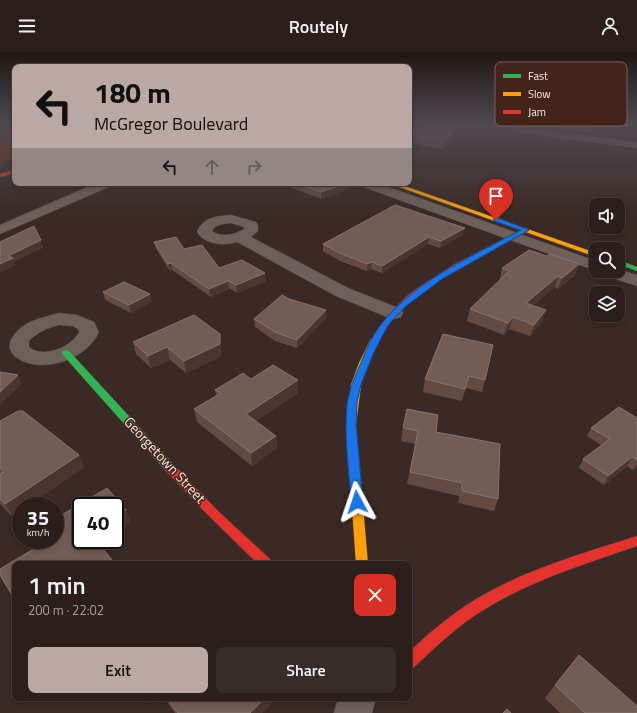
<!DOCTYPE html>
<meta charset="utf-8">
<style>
:root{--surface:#2c1f1b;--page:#382c28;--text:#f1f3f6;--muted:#a6a2a3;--line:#483d3a;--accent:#b9a8a3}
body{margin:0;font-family:"Titillium Web",sans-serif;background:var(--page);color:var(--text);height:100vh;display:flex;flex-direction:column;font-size:15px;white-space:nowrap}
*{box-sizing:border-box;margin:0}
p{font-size:13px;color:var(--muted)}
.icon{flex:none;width:22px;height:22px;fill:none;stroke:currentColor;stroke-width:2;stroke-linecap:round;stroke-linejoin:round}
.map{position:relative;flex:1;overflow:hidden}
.panel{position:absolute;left:12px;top:509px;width:400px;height:140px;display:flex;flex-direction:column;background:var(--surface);border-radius:8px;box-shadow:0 2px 6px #0003,0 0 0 1px var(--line)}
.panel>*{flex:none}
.hud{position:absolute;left:12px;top:12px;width:400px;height:122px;border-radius:8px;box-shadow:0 2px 6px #0003,0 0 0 1px var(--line);background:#b9a8a3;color:#111;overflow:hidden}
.controls{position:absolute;left:589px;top:146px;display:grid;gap:8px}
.controls a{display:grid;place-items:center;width:36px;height:36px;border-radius:8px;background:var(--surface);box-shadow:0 2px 6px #0003,0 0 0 1px var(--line);font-size:20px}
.speed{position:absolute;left:12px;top:445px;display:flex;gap:8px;font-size:20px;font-weight:700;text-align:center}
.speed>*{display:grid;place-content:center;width:52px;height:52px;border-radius:50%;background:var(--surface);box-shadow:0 2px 6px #0003,0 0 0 1px var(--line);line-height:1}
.speed small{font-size:10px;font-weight:400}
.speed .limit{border:2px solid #111;border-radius:6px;background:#fff;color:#111}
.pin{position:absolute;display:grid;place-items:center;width:34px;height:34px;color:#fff;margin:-41px -17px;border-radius:50% 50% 50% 0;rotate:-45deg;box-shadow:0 0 4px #0007}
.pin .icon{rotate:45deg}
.me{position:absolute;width:44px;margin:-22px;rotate:355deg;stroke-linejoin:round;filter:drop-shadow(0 0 3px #0008)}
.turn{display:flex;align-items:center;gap:14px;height:84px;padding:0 16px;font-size:18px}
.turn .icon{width:52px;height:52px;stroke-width:2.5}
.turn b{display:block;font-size:28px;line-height:34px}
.lanes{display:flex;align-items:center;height:38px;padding:0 16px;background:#0003;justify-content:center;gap:20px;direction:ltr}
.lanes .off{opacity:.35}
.round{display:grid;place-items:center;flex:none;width:42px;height:42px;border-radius:8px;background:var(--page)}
.summary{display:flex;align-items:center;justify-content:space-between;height:68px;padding:0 16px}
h1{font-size:24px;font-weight:600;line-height:30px}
.cta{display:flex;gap:8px;margin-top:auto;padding:8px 16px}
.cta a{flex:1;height:46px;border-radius:8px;background:var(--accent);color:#111;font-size:16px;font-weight:600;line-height:46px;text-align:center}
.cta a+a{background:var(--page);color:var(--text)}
header{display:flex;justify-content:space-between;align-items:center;height:52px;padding:0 16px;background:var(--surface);font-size:18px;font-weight:600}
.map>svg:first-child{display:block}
</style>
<header><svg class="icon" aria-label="menu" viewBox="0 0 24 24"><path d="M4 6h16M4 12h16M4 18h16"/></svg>Routely<svg class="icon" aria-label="person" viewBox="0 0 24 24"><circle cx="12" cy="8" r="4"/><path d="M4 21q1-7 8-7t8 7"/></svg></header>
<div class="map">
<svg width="637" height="661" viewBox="0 0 637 661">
<rect width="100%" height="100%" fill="#3a2924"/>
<polygon fill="#6b2912" points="15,77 15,106 0,111 0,81"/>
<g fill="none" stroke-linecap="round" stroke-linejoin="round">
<g stroke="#544642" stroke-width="1">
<g id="street">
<polygon points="480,73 505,73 637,90 637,96 485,76"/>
<polygon points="97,131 113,131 111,134 0,182 0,173"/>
<polygon points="359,131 377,131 596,209 596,219 361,134"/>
<path d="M231 163 256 170 258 173V179L251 185 348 236 401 257 403 261 401 265 394 267 387 265 336 244 237 190C224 194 205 193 197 180 203 165 217 164 231 163ZM231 171 244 175V177C234 183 221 186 212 179 215 172 224 172 231 171Z"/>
<polygon points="618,217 637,223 637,234 603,223 601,219 618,219"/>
<path d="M59 261 77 263 94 270 99 280C87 307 43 323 17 306 0 294 16 277 30 270 39 266 49 264 59 261ZM59 273 73 274 78 277 79 280C72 295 43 307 29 295V289C37 280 48 276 59 273Z"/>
<polygon points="338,646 376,646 372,661 334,661"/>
</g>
</g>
<g stroke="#544642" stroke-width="1">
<g id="fast">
<polygon points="618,208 637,215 637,219 618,212"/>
<polygon points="66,298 69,299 174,413 175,416 174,419 170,420 166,419 63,303 62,301 63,299"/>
</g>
</g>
<g stroke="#544642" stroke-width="1">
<g id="slow">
<polygon points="388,131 396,131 596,201 596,205"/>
<polygon points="371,287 377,287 378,289 367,311 361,333 356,373 368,512 356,512 346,373 351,333 359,311"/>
</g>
</g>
<g stroke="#544642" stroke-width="1">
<g id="jam">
<polygon points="15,118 15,121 0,125 0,122"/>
<path d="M526 176 529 178 528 179C483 203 431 224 396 263 389 272 383 281 377 291H371L370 289 390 261 407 244 422 233 455 212Z"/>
<polygon points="170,412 174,413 218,459 271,508 273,512 258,512 210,465 166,419 165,416 166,413"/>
<path d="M637 484V494C585 512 532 528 485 557 458 573 437 594 414 615L409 617V600C419 591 430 580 441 572 497 525 569 506 637 484Z"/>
</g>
</g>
<use href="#street" fill="#6d605b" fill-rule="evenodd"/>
<use href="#fast" fill="#30b455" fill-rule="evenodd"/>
<use href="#slow" fill="#ff9f0a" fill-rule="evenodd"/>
<use href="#jam" fill="#e5322d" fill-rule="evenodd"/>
</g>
<g fill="#634b42">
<polygon points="414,73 470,73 443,97 409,91 409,76"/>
<polygon points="535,73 600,73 596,81"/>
<polygon points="280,131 349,131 348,137 321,147"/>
<polygon points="463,183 440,196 428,192 382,221 371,217 367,219 340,209 323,199 323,192"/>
<polygon points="154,190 184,197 219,216 266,229 237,241 229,236 229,237 211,245 172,218 170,219 156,197"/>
<polygon points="502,216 575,223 558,237 555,235 533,254 542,270 530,284 509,277 504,283 467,269 470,257 501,227 500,227"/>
<polygon points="103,240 150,242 151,250 131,261 105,248"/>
<polygon points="289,247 326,266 297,296 275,289 255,275 254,267"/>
<polygon points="443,282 485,328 482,340 466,336 462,349 423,340 425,327"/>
<polygon points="133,290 221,294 221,304 186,321 170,308 151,316 136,302"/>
<polygon points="251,327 298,341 256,369 276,384 277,396 252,414 197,370 194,357 217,344 215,338"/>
<polygon points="637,366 637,414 633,418 627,414 604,433 579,416 583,407 601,393 587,384 591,376"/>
<polygon points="0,369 79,403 84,415 28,454 21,454 21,459 13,465 0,452"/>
<polygon points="403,376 436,380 498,447 494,459 458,451 459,444 407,432 415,392 401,389"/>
<polygon points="555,633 637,661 560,661 545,646"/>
<polygon points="164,646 270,646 271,652 262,661 175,661"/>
</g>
<g fill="#4b362f">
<polygon points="0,73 10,73 0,76"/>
<polygon points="462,73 470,73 443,97 444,89"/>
<polygon points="349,131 348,137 321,147 321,140"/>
<polygon points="465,176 463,183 440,196 441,189"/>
<polygon points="429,185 428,192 382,221 382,214"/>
<polygon points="41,188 43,196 14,210 16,213 0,221 0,212 8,204"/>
<polygon points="372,210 371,217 367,219 367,212"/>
<polygon points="171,211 172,218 170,219 168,212"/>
<polygon points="579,212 575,223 558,237 562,226"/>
<polygon points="265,221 266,229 237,241 236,233"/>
<polygon points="558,224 555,235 523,263 526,251"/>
<polygon points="228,229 229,237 211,245 209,237"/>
<polygon points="150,242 151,250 131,261 129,253"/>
<polygon points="326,258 326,266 297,296 297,288"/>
<polygon points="546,258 542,270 530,284 534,273"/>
<polygon points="513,265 509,277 504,283 508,271"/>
<polygon points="220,282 221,294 221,304 186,321 184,309"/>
<polygon points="167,295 170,308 151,316 148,304"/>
<polygon points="18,323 22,332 0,353 0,340"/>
<polygon points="469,324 466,336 462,349 465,337"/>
<polygon points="298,328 298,341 247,375 246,362"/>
<polygon points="276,384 277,396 252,414 251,401"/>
<polygon points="79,403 84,415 28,454 21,454 21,459 13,465 5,452"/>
<polygon points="632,405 627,414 604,433 608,424"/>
<polygon points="637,411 637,414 633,418"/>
<polygon points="126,458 131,470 115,481 115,465"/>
<polygon points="94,488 104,488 96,493"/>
<polygon points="142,646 151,646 145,651"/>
<polygon points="265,646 270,646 271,652 262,661 250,661"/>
</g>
<g fill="#735c54" stroke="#89736b">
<polygon points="414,73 462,73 444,89 409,83 409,76"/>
<polygon points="296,131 348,131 321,140"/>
<polygon points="395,153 465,176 441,189 429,185 382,214 372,210 367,212 340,201 323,192"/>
<polygon points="34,174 41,188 8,204 13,206 0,212 0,190"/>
<polygon points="176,185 184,197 202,193 219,216 242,208 265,221 236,233 227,228 228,229 209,237 171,211 168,212 154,190"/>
<polygon points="529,198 547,204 550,202 579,212 562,226 558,224 526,251 546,258 534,273 513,265 508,271 470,257 509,219 502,216"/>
<polygon points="124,230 150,242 129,253 103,240"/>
<polygon points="282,243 289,247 326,258 297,288 275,280 254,267"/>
<polygon points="194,263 220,282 220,292 184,309 167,295 148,304 133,290"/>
<polygon points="443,282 493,293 485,328 469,324 465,337 425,327"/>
<polygon points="273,313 298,328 246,362 276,384 251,401 194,357 221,341 215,338 243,321 251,327"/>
<polygon points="0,320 18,323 0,340"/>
<polygon points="619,355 637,366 637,408 632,405 608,424 583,407 610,387 591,376"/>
<polygon points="407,357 438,363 436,380 500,392 498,447 462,439 462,431 410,420 418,379 403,376"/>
<polygon points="18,359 23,359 79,403 5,452 0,447 0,422 4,420 0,416 0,369"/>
<polygon points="107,436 126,458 115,465 115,454 81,454 81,488 96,488 115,512 15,512 15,548 0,523 0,517 37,495 32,488 55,488 55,467"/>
<polygon points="579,603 637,654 637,661 585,661 555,633"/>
<polygon points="167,646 265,646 250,661 178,661"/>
<polygon points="507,657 511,661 503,661"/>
</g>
<linearGradient id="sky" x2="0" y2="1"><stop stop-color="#201714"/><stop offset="0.44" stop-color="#4f4950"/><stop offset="1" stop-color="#4f4950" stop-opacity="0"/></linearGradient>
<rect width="637" height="165" fill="url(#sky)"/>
<path fill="#1a73e8" stroke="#114b97" d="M494 166H498L529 178 442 227 406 254 388 273 374 300 361 332 357 351 356 372 363 450 361 453 357 455 353 453 351 450C349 418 344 385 347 353 349 339 354 326 360 313 366 298 373 282 383 270 418 227 473 204 521 178L494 169Z"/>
<g text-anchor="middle" stroke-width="3" stroke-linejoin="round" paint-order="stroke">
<g font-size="14" fill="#fdece7" stroke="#43241b">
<text transform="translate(165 408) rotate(47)" y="5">Georgetown Street</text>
</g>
</g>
<rect x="495" y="10" width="132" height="64" rx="6" fill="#43241b" stroke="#7b6058" stroke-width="1"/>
<rect x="503" y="22" width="18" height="4" fill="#30b455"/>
<rect x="503" y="40" width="18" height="4" fill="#ff9f0a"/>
<rect x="503" y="58" width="18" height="4" fill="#e5322d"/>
<g font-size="11" fill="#fdece7">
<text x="528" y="28">Fast</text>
<text x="528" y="46">Slow</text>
<text x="528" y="64">Jam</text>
</g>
</svg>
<div class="controls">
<a><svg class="icon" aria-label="sound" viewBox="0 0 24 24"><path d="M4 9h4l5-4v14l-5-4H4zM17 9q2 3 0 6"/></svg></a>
<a><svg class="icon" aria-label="search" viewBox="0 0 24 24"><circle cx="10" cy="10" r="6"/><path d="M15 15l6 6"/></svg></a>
<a><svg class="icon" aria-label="layers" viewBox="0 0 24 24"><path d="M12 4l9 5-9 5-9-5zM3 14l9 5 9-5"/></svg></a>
</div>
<div class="speed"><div>35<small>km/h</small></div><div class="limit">40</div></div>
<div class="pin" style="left:496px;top:168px;background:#d93025"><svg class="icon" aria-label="arrive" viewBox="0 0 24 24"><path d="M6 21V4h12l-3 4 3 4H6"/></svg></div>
<svg class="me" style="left:357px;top:450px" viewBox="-20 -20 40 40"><path d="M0-17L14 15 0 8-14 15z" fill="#1a73e8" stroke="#fff" stroke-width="4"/></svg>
<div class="hud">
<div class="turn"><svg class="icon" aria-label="left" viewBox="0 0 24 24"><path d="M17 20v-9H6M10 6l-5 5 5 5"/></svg><div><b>180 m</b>McGregor Boulevard</div></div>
<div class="lanes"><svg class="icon" aria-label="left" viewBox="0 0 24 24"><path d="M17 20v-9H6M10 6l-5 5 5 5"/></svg><svg class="icon off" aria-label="ahead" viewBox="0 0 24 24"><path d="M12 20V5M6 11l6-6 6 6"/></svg><svg class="icon off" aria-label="right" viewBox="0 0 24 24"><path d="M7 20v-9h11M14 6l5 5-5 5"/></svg></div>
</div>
<section class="panel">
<div class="summary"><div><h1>1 min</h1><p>200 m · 22:02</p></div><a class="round" style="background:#d93025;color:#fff"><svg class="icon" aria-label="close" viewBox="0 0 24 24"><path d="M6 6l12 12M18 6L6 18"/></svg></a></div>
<div class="cta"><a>Exit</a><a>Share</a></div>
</section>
</div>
